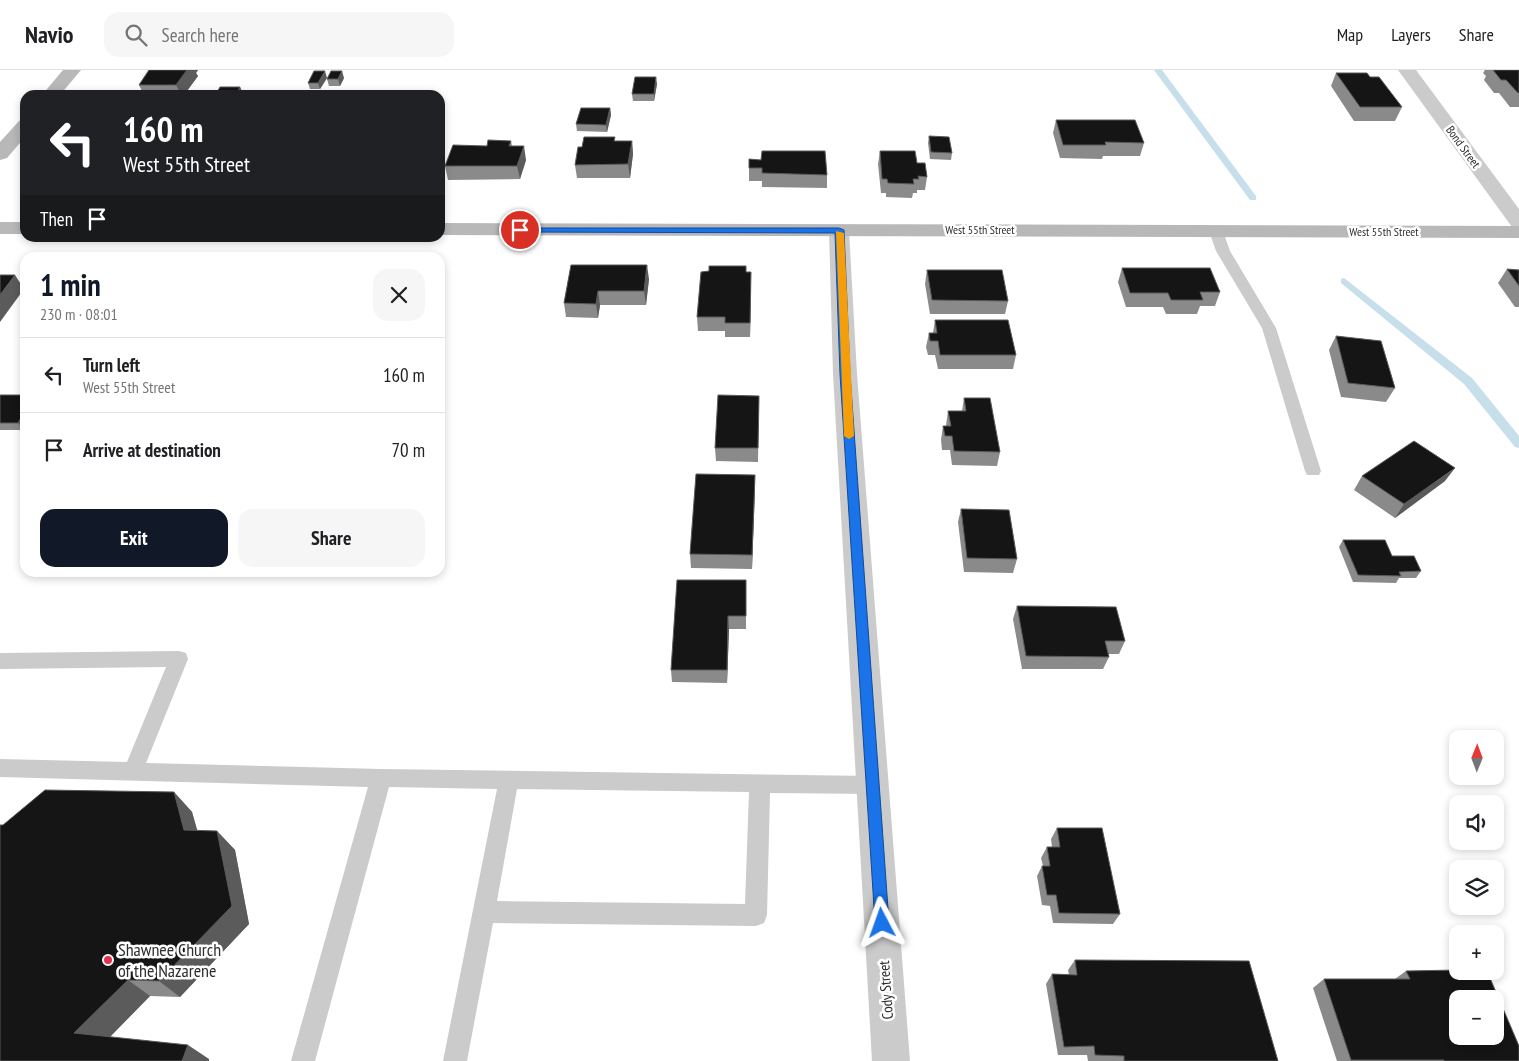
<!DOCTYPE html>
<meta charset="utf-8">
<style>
:root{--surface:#fff;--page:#f6f6f6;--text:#202124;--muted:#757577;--line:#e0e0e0;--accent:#111827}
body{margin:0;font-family:"PT Sans Narrow",sans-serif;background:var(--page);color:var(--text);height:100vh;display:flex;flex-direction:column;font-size:19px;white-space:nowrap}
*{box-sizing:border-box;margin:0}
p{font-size:16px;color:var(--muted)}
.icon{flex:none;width:28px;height:28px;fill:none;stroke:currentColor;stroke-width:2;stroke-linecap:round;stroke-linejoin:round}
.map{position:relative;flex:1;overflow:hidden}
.sheet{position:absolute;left:20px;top:182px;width:425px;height:325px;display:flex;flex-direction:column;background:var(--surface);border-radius:15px;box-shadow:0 2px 8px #0003}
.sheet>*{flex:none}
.banner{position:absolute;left:20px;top:20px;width:425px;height:152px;border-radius:15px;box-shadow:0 2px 8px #0003;background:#202124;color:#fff;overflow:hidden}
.needle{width:32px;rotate:1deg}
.fabs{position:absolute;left:1449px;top:660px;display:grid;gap:10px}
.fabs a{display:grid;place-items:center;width:55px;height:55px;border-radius:10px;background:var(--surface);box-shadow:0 2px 8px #0003;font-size:25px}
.pin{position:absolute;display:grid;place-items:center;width:42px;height:42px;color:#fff;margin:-21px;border:2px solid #fff;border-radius:50%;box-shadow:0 1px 5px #0007}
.me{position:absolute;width:55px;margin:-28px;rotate:356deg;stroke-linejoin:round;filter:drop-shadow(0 0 4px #0008)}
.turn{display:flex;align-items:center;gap:18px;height:105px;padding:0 20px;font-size:22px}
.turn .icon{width:65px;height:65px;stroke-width:2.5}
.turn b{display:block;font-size:35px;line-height:42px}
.then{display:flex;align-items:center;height:48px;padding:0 20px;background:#0003;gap:10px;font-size:19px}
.round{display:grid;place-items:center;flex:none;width:52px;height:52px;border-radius:15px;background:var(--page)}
.overview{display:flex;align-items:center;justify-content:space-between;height:85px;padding:0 20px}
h1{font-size:30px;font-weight:800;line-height:38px;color:var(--accent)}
.primary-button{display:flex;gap:10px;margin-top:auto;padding:10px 20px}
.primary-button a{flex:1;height:58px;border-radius:15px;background:var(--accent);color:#fff;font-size:20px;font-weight:800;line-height:58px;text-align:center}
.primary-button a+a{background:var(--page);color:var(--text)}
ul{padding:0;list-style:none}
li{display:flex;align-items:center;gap:15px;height:75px;padding:0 20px;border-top:1px solid var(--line)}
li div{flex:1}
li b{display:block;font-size:19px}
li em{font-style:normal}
header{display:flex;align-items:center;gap:30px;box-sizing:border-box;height:70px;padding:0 25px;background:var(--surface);border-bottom:1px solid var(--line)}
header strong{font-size:24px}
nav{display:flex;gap:28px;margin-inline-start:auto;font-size:18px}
.search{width:350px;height:45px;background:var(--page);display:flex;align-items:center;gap:12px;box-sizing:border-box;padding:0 18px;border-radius:15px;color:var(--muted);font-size:19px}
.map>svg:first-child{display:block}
</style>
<header>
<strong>Navio</strong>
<div class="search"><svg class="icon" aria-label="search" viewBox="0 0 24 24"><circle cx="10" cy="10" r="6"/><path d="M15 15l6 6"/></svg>Search here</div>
<nav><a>Map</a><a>Layers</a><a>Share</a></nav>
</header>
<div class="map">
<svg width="1519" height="991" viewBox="0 0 1519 991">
<rect width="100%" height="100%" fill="#fff"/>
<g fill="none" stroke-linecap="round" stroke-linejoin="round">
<g fill="#c7dfeb" fill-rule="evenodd">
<polygon points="1154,0 1162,0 1256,126 1256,130 1250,130"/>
<polygon points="1344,208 1472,308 1519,366 1519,378 1515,377 1464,314 1341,213 1341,209"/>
</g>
<g fill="#cbcbcb" fill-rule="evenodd">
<polygon points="1216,157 1223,161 1230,181 1276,258 1321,401 1319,405 1307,405 1305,401 1262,258 1216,181 1209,161"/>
<path d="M179 581 186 583 188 589 146 693 381 699 873 706 880 708 883 715 880 722 873 724 770 723 767 845 764 853 756 856 493 853 467 991H443L497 719 389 717 315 991H291L368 717 0 707V689L127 692 166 597 0 599V583ZM517 719 749 722 745 834 497 831Z"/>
</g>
<g fill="#cbcbcb" fill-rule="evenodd">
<polygon points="1398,0 1416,0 1519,139 1519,159 1512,157"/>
<polygon points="839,154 846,156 849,160 857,304 910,991 872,991 833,304 829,160 832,156"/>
</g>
<g fill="#b8b8b8" fill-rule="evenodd">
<polygon points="63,0 81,0 60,25 42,25"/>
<polygon points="25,49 25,67 7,88 0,90 0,72 19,51"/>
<rect x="0" y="152" width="25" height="12"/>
<polygon points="440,153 1519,156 1519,168 440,165"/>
</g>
</g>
<g fill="#8a8a8a">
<polygon points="149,0 198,0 196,3 198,6 184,25 144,25 139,15"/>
<polygon points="1485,0 1519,0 1519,37 1510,37 1499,23 1494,23 1484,10 1486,6 1483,3"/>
<polygon points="1336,3 1370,7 1402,37 1395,51 1354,51 1331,16"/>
<polygon points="327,8 320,19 310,19 308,13"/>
<polygon points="344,8 340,16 329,16 327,9"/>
<polygon points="657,14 654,31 633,31 632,24"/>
<polygon points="240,17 243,24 242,25 216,25 216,24"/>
<polygon points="610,38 611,45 607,62 577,61 576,54"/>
<polygon points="1056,50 1144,73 1140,86 1103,86 1102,89 1060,88 1053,63"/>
<polygon points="929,66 952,83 951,90 930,89 928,73"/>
<polygon points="511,71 512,76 526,90 520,109 448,110 445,96 487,76"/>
<polygon points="615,71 632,71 633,84 630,108 577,108 575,95 582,77"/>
<polygon points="880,81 917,93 927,107 925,120 917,120 917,123 913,123 912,128 886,127 886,123 881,123 878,94"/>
<polygon points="749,89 827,105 827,118 762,117 762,111 749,111"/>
<polygon points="571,195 649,209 646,235 600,235 598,248 566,247 564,233"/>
<polygon points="1122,198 1220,222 1215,236 1200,236 1197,244 1166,244 1163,237 1126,237 1118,212"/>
<polygon points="1507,199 1519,200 1519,237 1515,237 1498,213"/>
<polygon points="927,200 1008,231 1005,244 930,244 925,214"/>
<polygon points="746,202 751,216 750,267 725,267 725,261 698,261 697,247"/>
<polygon points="935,250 1016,285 1013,299 938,299 935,285 928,285 926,277 929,263 933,263"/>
<polygon points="1336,266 1395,318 1386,332 1341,327 1329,280"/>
<polygon points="0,325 23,360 0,360"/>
<polygon points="759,326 758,392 716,391 715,378"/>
<polygon points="964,328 1000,382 997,396 952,395 950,380 942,380 941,370 943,356 946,356 948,341 962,341"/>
<polygon points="755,405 752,499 691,498 690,484"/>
<polygon points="1362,406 1445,411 1395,448 1354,420"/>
<polygon points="961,439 1017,489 1013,503 964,502 958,452"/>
<polygon points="1343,470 1392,486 1421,501 1416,508 1399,508 1396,513 1353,512 1339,477"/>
<polygon points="746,523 746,559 729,559 727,613 672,612 671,600"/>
<polygon points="1017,536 1125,571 1119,584 1108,584 1109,587 1103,599 1022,599 1013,549"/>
<polygon points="174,722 192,742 197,761 217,761 235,780 249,854 180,927 150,926 110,967 209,989 209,991 0,991 3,755"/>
<polygon points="1057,758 1120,844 1113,854 1053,853 1050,836 1042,835 1037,806 1042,796 1043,796 1041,788 1047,777 1052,777 1051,769"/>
<polygon points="1075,890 1278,991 1088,991 1087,985 1058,985 1046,914 1052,904 1069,905 1068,900"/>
<polygon points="1406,901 1519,991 1337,991 1313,918 1324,909 1395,909"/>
</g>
<g fill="#5b5b5b">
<polygon points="187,0 198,0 196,3 198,6 184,25 181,25 176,15"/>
<polygon points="325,1 327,8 320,19 318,13"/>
<polygon points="342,1 344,8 340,16 338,9"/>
<polygon points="656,7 657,14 654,31 654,24"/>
<polygon points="240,17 243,24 242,25 236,25 236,24"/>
<polygon points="610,38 611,45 607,62 606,55"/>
<polygon points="632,71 633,84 630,108 628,94"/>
<polygon points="524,76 526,90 520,109 517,96"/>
<polygon points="647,195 649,209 646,235 644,221"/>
<polygon points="751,202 751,216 750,267 750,253"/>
<polygon points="15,205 24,219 0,252 0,225"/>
<polygon points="598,221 600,235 598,248 596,234"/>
<polygon points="25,341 25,357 23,360 18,353"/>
<polygon points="1455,398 1445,411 1395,448 1404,434"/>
<polygon points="755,405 755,419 752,499 752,485"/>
<polygon points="728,546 729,559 727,613 727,600"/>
<polygon points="174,722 192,742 203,780 184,760"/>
<polygon points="217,761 235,780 249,854 180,927 159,911"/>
<polygon points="128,910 150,926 99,978 74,963"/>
<polygon points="188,975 209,989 209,991 182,991"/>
</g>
<g fill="#151515" stroke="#5b5b5b" fill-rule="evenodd">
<polygon points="149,0 187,0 176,15 139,15"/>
<polygon points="1493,0 1519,0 1519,23 1518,23 1506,10 1501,10"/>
<polygon points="314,1 325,1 318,13 308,13"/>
<polygon points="331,1 342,1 338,9 327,9"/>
<polygon points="1336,3 1367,3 1370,7 1379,7 1402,37 1360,37"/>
<polygon points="635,7 656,7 654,24 632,24"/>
<polygon points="220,17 240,17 236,24 216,24"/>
<polygon points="581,38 610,38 606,55 576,54"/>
<polygon points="1056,50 1135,50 1144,73 1105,72 1106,75 1063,75"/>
<polygon points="929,66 949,67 952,83 931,82"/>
<polygon points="584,67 615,67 614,71 632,71 628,94 575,95 578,77 582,77"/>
<polygon points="488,70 511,71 509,76 524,76 517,96 445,96 453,75 487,76"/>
<polygon points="762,81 825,81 827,105 762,103 762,98 749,98 749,89 761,90"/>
<polygon points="880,81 915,81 917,93 925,93 927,107 918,106 919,109 913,109 914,114 888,113 887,109 882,109"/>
<polygon points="571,195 647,195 644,221 598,221 596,234 564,233"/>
<polygon points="709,196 746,196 746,202 751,202 750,253 725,253 725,247 697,247 701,202 709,201"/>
<polygon points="1122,198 1210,198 1220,222 1200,222 1203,230 1171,230 1168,223 1130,223"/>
<polygon points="1507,199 1519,200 1519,216"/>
<polygon points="927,200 1002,200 1008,231 932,230"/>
<polygon points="0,205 15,205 0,225"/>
<polygon points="935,250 1008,250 1016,285 940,285 938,271 930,271 929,263 937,263"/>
<polygon points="1336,266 1381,271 1395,318 1348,313"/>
<polygon points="0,325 25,325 25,341 18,353 0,353"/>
<polygon points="718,325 759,326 758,378 715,378"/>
<polygon points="964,328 990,328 1000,382 954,381 952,366 945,366 943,356 951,356 948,341 966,341"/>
<polygon points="1414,371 1455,398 1404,434 1362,406"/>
<polygon points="696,404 755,405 752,485 690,484"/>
<polygon points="961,439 1009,440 1017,489 967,488"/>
<polygon points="1343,470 1385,470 1392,486 1414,486 1421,501 1399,502 1401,506 1358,505"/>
<polygon points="677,510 746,510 746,546 728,546 727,600 671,600"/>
<polygon points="1017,536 1116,537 1125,571 1105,571 1109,587 1026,586"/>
<polygon points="45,720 174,722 184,760 217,761 232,836 159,911 128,910 74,963 188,975 182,991 0,991 0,755 3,755"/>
<polygon points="1057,758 1102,758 1120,844 1059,843 1056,825 1047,825 1042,796 1050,796 1047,777 1060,777"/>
<polygon points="1075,890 1249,891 1278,991 1124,991 1124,986 1095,985 1094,976 1064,977 1052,904 1077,905"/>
<path d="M1458 900V901H1487L1519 976V991H1444V990H1351L1324 909H1410L1406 901ZM1458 929H1495V966H1458Z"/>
</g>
<polygon fill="#1a73e8" stroke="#114b97" points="517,158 839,158 844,160 850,304 889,853 887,858 882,860 877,858 875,853 840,304 835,163 520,162 517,161"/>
<polygon fill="#f59e0b" points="836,161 844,163 854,366 849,369 844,366"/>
<circle fill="#e43048" stroke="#fff" stroke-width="2" cx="108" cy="890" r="5"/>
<g text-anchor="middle" stroke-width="5" stroke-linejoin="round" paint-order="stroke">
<g font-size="12" fill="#2e2e2e" stroke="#fff">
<text transform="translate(1463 77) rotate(54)" y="4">Bond Street</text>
<text x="980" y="164">West 55th Street</text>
<text x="1384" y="166">West 55th Street</text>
</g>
<g font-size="15" fill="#2e2e2e" stroke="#fff">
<text transform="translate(886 920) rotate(-94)" y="5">Cody Street</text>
</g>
<g font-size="18" fill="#2e2e2e" stroke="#fff" text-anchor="start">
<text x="118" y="886">Shawnee Church<tspan x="118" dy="21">of the Nazarene</tspan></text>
</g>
</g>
</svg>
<div class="fabs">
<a><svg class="needle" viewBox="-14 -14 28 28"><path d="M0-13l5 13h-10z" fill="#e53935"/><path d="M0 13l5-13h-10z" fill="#757577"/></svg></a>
<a><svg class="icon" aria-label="sound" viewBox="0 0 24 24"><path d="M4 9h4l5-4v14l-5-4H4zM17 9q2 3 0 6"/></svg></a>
<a><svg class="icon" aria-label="layers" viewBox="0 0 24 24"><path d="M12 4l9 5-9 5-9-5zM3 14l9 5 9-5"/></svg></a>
<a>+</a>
<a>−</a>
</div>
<div class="pin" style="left:520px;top:160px;background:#d93025"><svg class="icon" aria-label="arrive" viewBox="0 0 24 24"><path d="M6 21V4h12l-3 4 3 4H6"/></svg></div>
<svg class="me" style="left:882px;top:853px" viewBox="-20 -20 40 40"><path d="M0-17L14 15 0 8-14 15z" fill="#1a73e8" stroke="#fff" stroke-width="4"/></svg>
<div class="banner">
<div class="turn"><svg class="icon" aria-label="left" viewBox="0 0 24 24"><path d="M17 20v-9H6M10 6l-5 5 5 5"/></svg><div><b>160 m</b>West 55th Street</div></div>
<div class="then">Then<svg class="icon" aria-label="arrive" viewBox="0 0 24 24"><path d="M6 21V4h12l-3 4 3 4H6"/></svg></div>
</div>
<section class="sheet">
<div class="overview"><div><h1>1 min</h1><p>230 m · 08:01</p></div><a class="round"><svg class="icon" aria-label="close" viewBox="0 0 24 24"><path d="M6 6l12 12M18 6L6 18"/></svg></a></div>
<ul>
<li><svg class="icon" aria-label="left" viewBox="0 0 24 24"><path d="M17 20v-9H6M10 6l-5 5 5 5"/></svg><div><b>Turn left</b><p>West 55th Street</p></div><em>160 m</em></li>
<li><svg class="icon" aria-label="arrive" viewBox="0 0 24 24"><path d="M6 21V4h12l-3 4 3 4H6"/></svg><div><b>Arrive at destination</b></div><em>70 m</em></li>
</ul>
<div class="primary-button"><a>Exit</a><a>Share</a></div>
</section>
</div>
